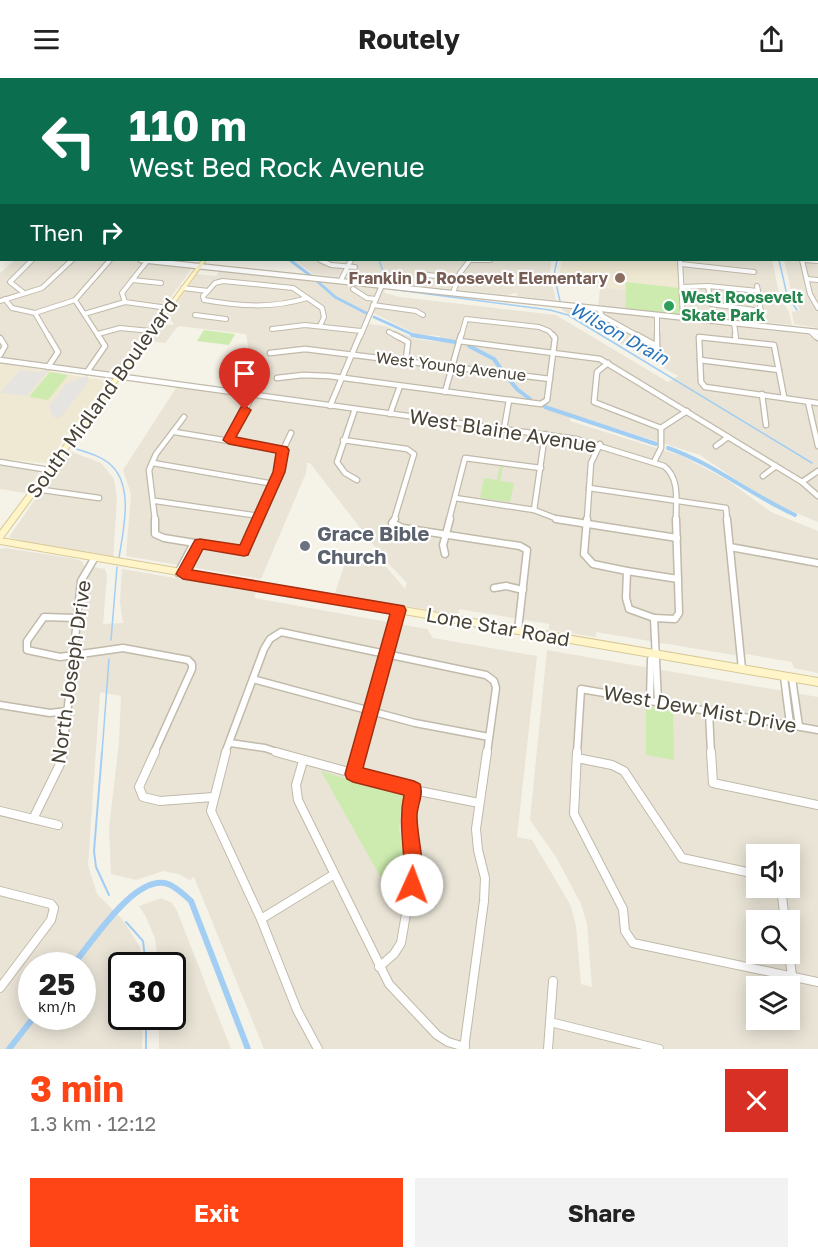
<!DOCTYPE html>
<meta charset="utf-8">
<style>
:root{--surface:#fff;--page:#f2f2f2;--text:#222;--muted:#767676;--accent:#ff4515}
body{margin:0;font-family:"Golos Text",sans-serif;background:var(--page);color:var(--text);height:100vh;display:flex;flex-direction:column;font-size:22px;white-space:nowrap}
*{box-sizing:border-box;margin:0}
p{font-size:20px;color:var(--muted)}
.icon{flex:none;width:33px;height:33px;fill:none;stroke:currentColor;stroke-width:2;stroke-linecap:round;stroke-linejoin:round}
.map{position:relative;height:971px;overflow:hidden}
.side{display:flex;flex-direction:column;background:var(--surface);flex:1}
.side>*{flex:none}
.banner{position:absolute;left:0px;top:0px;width:819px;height:183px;box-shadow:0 3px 15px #0003;background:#0b6e4f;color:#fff;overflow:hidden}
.fabs{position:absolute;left:746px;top:766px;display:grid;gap:12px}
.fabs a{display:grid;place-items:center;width:54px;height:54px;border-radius:0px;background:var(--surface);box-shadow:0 3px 15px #0003;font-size:30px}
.speed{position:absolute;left:18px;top:874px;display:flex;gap:12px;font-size:30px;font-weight:700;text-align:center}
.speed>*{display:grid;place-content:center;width:78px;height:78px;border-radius:50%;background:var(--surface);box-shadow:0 3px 15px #0003;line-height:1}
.speed small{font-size:15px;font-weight:400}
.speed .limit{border:3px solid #111;border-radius:9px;background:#fff;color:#111}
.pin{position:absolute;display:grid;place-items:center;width:51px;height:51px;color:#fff;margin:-62px -26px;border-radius:50% 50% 50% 0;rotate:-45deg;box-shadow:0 0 6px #0007}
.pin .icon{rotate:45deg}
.me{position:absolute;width:66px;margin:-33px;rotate:2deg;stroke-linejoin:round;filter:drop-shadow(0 0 4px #0008)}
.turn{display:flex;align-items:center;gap:21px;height:126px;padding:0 30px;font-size:27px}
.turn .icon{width:78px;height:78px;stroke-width:2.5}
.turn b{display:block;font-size:42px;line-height:51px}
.then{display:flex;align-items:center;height:57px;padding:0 30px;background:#0003;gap:12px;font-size:22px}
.round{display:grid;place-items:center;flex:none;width:63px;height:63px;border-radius:0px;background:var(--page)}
.summary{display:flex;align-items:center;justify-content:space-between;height:102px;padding:0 30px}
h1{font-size:36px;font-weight:700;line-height:45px;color:var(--accent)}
.cta{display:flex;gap:12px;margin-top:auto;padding:12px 30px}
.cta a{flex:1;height:69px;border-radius:0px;background:var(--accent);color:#fff;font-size:24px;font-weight:700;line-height:69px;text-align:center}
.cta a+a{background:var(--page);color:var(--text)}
header{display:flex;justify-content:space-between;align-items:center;height:78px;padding:0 30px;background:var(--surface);font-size:27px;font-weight:700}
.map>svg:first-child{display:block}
</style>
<header><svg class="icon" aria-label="menu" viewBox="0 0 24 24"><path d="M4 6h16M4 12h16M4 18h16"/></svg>Routely<svg class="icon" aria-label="share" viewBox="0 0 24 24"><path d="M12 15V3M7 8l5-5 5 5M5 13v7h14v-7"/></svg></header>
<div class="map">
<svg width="818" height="971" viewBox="0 0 818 971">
<rect width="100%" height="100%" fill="#f5f2e8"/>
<g fill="#e9e4d6" fill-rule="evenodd">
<polygon points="818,88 818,250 794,246 792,234 800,232 792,216 784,182 818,182"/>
<polygon points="15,182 128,182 193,189 116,294 110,295 0,280 0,195"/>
<polygon points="294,182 551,182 550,197 556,222 517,218 517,215 507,217 313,196"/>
<polygon points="679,182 772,182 780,220 789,234 792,247 682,235"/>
<path d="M221 191 383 209 385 215 400 219 556 237 668 304 678 298 562 232V229L818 258V444L769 424 700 377 571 336 570 343 682 378 727 402 771 434 818 453V595L794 590 792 584 746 576 745 579 596 554V559L549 552V546L459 531 458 537 335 515 347 479 382 484 405 511 407 505 385 482 310 385H307L306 395 261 501 126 478 131 416 123 392 178 307 254 318 256 315 246 256 178 248 165 265 149 263 161 246 173 247V244L166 239 197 196 216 198ZM373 235 416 256 440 258 439 264 415 261 385 248 368 246Z"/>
<polygon points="600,209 626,212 625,231 598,228"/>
<polygon points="69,373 101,385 114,401 117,421 113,481 25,464 9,459"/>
<polygon points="0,386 37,392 39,395 25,415 0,411"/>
<path d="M6 470 76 481 83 484V487L105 491 107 497 103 546 123 545 120 524 122 491 256 514 254 520 427 551 433 560 537 578 517 759 532 762 571 828 576 848 581 906 592 909 587 846 581 826 556 779 530 742 547 572 818 619V971H264L194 799 190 802 178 796 163 793 136 802 111 796 109 750 119 664 121 618 100 614 88 787 97 816 122 841 140 869 141 888H122V939H143L142 971H0V471ZM756 777H789V810H756ZM756 843H789V876H756ZM32 888H82V939H32ZM756 909H789V942H756Z"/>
<polygon points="161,820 172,825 177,833 231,971 159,971 159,939 172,939 172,888 159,888 155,860 146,839 139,828"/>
</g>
<g fill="#efe8d2">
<polygon points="562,182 679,182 680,210 626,204 626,212 562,205 559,196"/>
<polygon points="0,285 108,303 46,385 0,381"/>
</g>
<g fill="#cdebaf">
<polygon points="626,204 680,210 682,235 678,237 625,231"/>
<polygon points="204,252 235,256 229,267 197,263"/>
<polygon points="50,294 68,297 48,322 29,319"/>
<polygon points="500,388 503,388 500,403 514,405 510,424 480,420 484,400 497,402"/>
<polygon points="646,628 673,633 674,682 646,677"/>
<polygon points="321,693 403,718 399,749 405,784 404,800 398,830"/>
</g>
<g fill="#e6e4e0">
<polygon points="20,292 41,295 43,292 48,293 27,318 0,315"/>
<polygon points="87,298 89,303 60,340 53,339 49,328 66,306"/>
</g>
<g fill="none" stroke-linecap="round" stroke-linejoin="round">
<g stroke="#a2cef4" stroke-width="1.5">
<polyline points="220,0 223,2"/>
<polyline points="379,182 387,204"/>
<polyline points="557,182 554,197 560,223"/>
<polyline points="779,182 787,217 797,232"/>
<polyline points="390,211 550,232 568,237 812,385"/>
<path d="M73 370C86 374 102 378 112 388 134 410 123 453 119 480"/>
<polyline points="111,562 117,489"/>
<polyline points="102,675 109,581"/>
</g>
<g stroke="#a2cef4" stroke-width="2">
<polyline points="102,674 94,773 96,789 109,817"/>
<polyline points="126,844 143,863 146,888"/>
<polyline points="146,939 146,971"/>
</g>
<polyline stroke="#a2cef4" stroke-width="2" points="141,0 143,2"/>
<g stroke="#a2cef4" stroke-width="3">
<polyline points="290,182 311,198"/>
<polyline points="317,203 335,219 366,235"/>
<polyline points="374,239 418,259"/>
</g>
<g stroke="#a2cef4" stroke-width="4">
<polyline points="412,257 455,264"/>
<polyline points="469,268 494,281 501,291"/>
<polyline points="505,297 518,312 530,321"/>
<polyline points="545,329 656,366"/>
<path d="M668 370C714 386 751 417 795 437"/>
</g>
<g stroke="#a2cef4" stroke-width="6">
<path d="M72 888C91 866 135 795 168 806 178 810 184 817 191 823L248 971"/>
<polyline points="9,971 34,939"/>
</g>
<g stroke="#c1baaa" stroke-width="4.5">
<g id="minor-far4">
<polyline points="144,0 146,2"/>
<polyline points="247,0 250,2"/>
<polyline points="370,0 391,2"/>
<polyline points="496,0 516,2"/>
<polyline points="678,0 689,2"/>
<polyline points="7,2 10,0"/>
<polyline points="73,2 75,0"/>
<polyline points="90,2 92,0"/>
<polyline points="818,46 818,50"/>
<polyline points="0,72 2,70"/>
</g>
</g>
<g stroke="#c1baaa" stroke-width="6">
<g id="minor-far3">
<polyline points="320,182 331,187 355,189"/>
<polyline points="470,182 490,182"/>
<polyline points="680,182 683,240"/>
<polyline points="802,182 810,216 818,230"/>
<polyline points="805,182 818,183"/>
<polyline points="681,186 754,194"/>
<polyline points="419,196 490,204"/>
<polyline points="807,201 818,202"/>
<polyline points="132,202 161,205"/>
<polyline points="341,202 351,182"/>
<polyline points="708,208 711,226 761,233"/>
<polyline points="757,208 759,218"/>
<polyline points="682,209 708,208 758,213"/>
<polyline points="183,210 208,213 215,205 223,203 293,210 322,230 324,239 320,248"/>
<polyline points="353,211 367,220 376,221"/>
<path d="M208 213 203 218 204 222C239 228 272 231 307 220"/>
<polyline points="24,215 10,204 32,182"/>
<polyline points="453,215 460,195 470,182"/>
<polyline points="5,221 12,230 35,235 49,259"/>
<polyline points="0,223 42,210 72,182"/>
<polyline points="125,224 122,215 148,182"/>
<polyline points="373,227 416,233 423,237"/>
<polyline points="760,228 762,238"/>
<polyline points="599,231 602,238 640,259"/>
<polyline points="35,235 75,222"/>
<polyline points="84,236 125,224 168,230"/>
<polyline points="195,237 226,241"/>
<polyline points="657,237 657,259"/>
<polyline points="734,245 736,259"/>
<polyline points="272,251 305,247 361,253"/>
<polyline points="389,254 398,259"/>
<polyline points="811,254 816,259"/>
<polyline points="98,256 120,250 151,253"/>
<polyline points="99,259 75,222 110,182"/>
<polyline points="360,259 382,207"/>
<polyline points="461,259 466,241 539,249 549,253 554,259"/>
</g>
</g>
<g stroke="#c1baaa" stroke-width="7">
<g id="minor-far2">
<polyline points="395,257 408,264 406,282"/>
<polyline points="637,257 657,268"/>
<polyline points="657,257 657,278"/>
<polyline points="735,257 736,262"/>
<polyline points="815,257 818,260"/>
<polyline points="0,260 5,268 0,277"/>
<polyline points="459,263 600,281 802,404 818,418"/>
<polyline points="270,275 305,271 550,301"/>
<path d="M0 282 576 361 664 388C680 400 676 423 676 442"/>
<polyline points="700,282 779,292"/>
<polyline points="608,285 597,294 594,324 661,350"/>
<polyline points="48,289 58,274 48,257"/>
<polyline points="87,294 105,268 98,257"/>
<polyline points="277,300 303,297 329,298 541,326 547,322 555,260 553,257"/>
<polyline points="445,314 461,257"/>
<polyline points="762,316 766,347"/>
<polyline points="784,319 774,267 699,259 701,304 705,309 818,325"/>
<polyline points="808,324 818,368"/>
<polyline points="330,328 360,257"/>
<polyline points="355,331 337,384 345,395 357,402"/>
<polyline points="390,336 400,308"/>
<polyline points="504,351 509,322"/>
<polyline points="175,354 283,372"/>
<polyline points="229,362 253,317"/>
<polyline points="343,362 407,371 414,376 394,442"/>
<polyline points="716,368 728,359"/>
<polyline points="0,384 49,392"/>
<polyline points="654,384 661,370 661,350 687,333"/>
<polyline points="153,385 274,406"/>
<polyline points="763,398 776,388"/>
<polyline points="802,404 818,393"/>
<polyline points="589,410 726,430 727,442"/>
<polyline points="36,411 99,420"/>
<polyline points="455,420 534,432 560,442"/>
<polyline points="156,423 259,438"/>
<polyline points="534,432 545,356"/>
<polyline points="155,442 149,392 156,376 184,339"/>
<polyline points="258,442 279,394 283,372 291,355"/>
<polyline points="449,442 465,380 541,390"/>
<polyline points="587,442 591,385 600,366"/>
</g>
</g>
<g stroke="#c1baaa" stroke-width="9">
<g id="minor-far1">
<polyline points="155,441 155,456 164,460 244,473 258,441"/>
<polyline points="395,441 392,445 403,450 520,468 527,472 518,552"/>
<polyline points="556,441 677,460"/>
<polyline points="587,441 584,476 593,486 627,493 626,520 629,531 654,540"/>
<polyline points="727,441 742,591"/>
<polyline points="730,469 818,485"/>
<polyline points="445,476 443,467 450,441"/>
<polyline points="627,493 678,501"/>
<polyline points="178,495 194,465"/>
<polyline points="183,496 200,466"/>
<polyline points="494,510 506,508 523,512"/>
<polyline points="76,540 44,539 27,563 27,572 60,579 123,570 188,582 192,586 192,591 154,675"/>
<polyline points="784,599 790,646"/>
<polyline points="792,600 799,648"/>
<polyline points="253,601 415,645 489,659"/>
<polyline points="650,622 651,581 655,576"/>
<polyline points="658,624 654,540 675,541 679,535 676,441"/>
<polyline points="0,627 50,635 67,633"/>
<polyline points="709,634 711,675"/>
<polyline points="230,665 265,670 280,675"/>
<polyline points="63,675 81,503 94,481"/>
<polyline points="225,675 264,571 270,561 281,554 486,597 494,603 496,610 487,675"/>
<polyline points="359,675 399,532"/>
<polyline points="577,675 581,611 818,652"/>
</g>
</g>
<g stroke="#c1baaa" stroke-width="10">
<g id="minor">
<polyline points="155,674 139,709 143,719 160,723 213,719"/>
<polyline points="226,674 211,733 261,841 297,932 318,971"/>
<polyline points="276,674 414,712 479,725"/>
<polyline points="577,674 574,736 623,831 625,853 633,865 818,904"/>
<polyline points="711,674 713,705 818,727"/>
<polyline points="577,680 612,687 624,693 682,780 756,796"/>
<polyline points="303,683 296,707 298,722 389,906 437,957 448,964 465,969"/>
<polyline points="353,696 359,674"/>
<polyline points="0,733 58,747"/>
<polyline points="33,741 62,682 63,674"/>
<polyline points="781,810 785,843"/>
<polyline points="0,813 51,826 54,830 51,842 0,910"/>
<polyline points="261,841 333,797"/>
<polyline points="789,875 792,898"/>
<polyline points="379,889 394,876 401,865 414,789 408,737 414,712"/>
<polyline points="550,944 659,971"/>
<polyline points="464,971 484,823 485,800 478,772 476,751 487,674"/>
<polyline points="548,971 553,903"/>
</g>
</g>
<g stroke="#c1baaa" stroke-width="7">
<polyline id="tertiary" points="141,182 818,254"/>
</g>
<g stroke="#d7c996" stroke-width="2">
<g id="secondary">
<polygon points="338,0 342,0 341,2 338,2"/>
<rect x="0" y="15" width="2" height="2"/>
<polygon points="202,182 206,182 3,460 1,460 818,600 818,608 0,466 0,453"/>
</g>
</g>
<use href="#minor-far4" stroke="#fff" stroke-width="3"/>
<use href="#minor-far3" stroke="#fff" stroke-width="4"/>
<use href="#minor-far2" stroke="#fff" stroke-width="4.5"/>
<use href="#minor-far1" stroke="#fff" stroke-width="6"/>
<use href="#minor" stroke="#fff" stroke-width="8"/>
<use href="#tertiary" stroke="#fff" stroke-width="4.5"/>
<use href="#secondary" fill="#fff5c8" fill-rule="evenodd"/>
</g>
<path fill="#ff4515" stroke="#a62d0e" stroke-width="1.5" d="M245 328 251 332 236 359 287 369 289 372 285 394 248 477 244 478 203 471 192 492 404 528 406 532 363 690 414 703 420 706C424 717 417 727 417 738 417 764 428 789 418 814L412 816 405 814C401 804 405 795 404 785 403 761 399 741 404 717L353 704 347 701 345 696 390 536 183 501 176 496 195 462 200 461 240 467 273 394 276 375 229 366 223 362 241 329Z"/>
<circle fill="#8d6e63" stroke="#fff" stroke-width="2" cx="620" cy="200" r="6"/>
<circle fill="#2e9e5b" stroke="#fff" stroke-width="2" cx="669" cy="228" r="6"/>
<circle fill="#6b7280" stroke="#fff" stroke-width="2" cx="305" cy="468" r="6"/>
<g text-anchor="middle" stroke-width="4.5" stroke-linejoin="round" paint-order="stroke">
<g font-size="16" font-weight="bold" fill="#785e54" stroke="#fff" text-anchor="end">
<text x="608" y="206">Franklin D. Roosevelt Elementary</text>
</g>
<g font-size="16" font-weight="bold" fill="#27864d" stroke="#fff" text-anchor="start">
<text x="681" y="225">West Roosevelt<tspan x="681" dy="18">Skate Park</tspan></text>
</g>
<g font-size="16" fill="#494336" stroke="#fff">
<text transform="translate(451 288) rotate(7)" y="6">West Young Avenue</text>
</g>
<g font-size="18" font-style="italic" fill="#2975bb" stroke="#fff">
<text transform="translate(619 256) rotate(29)" y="6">Wilson Drain</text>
</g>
<g font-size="20" fill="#494336" stroke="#fff">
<text transform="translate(102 320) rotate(-54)" y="7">South Midland Boulevard</text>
<text transform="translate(503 353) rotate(9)" y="7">West Blaine Avenue</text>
<text transform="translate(498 549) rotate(10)" y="7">Lone Star Road</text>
<text transform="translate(71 594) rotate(-82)" y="7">North Joseph Drive</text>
<text transform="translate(700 631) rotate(10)" y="7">West Dew Mist Drive</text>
</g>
<g font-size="20" font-weight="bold" fill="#5b616d" stroke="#fff" text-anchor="start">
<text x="317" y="463">Grace Bible<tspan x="317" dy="23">Church</tspan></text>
</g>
</g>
</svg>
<div class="fabs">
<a><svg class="icon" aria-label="sound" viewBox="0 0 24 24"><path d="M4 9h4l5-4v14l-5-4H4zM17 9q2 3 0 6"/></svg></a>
<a><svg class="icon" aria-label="search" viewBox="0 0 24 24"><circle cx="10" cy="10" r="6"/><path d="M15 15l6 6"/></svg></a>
<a><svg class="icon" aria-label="layers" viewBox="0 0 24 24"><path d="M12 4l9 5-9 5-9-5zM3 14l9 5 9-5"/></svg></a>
</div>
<div class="speed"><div>25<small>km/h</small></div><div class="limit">30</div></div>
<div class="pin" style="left:245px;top:332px;background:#d93025"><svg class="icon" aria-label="arrive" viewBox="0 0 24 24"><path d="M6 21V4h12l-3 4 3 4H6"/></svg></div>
<svg class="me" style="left:412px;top:807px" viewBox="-20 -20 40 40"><circle r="19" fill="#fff"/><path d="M0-13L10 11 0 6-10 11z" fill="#ff4515"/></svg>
<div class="banner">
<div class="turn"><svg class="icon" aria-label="left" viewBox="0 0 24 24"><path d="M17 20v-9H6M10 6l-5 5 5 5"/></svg><div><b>110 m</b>West Bed Rock Avenue</div></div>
<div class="then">Then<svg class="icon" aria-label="right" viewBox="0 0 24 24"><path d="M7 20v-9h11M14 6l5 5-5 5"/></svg></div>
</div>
</div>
<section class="side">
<div class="summary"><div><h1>3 min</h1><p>1.3 km · 12:12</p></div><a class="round" style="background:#d93025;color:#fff"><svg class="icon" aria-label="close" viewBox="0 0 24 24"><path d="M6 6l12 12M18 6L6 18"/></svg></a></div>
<div class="cta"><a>Exit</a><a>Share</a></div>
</section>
